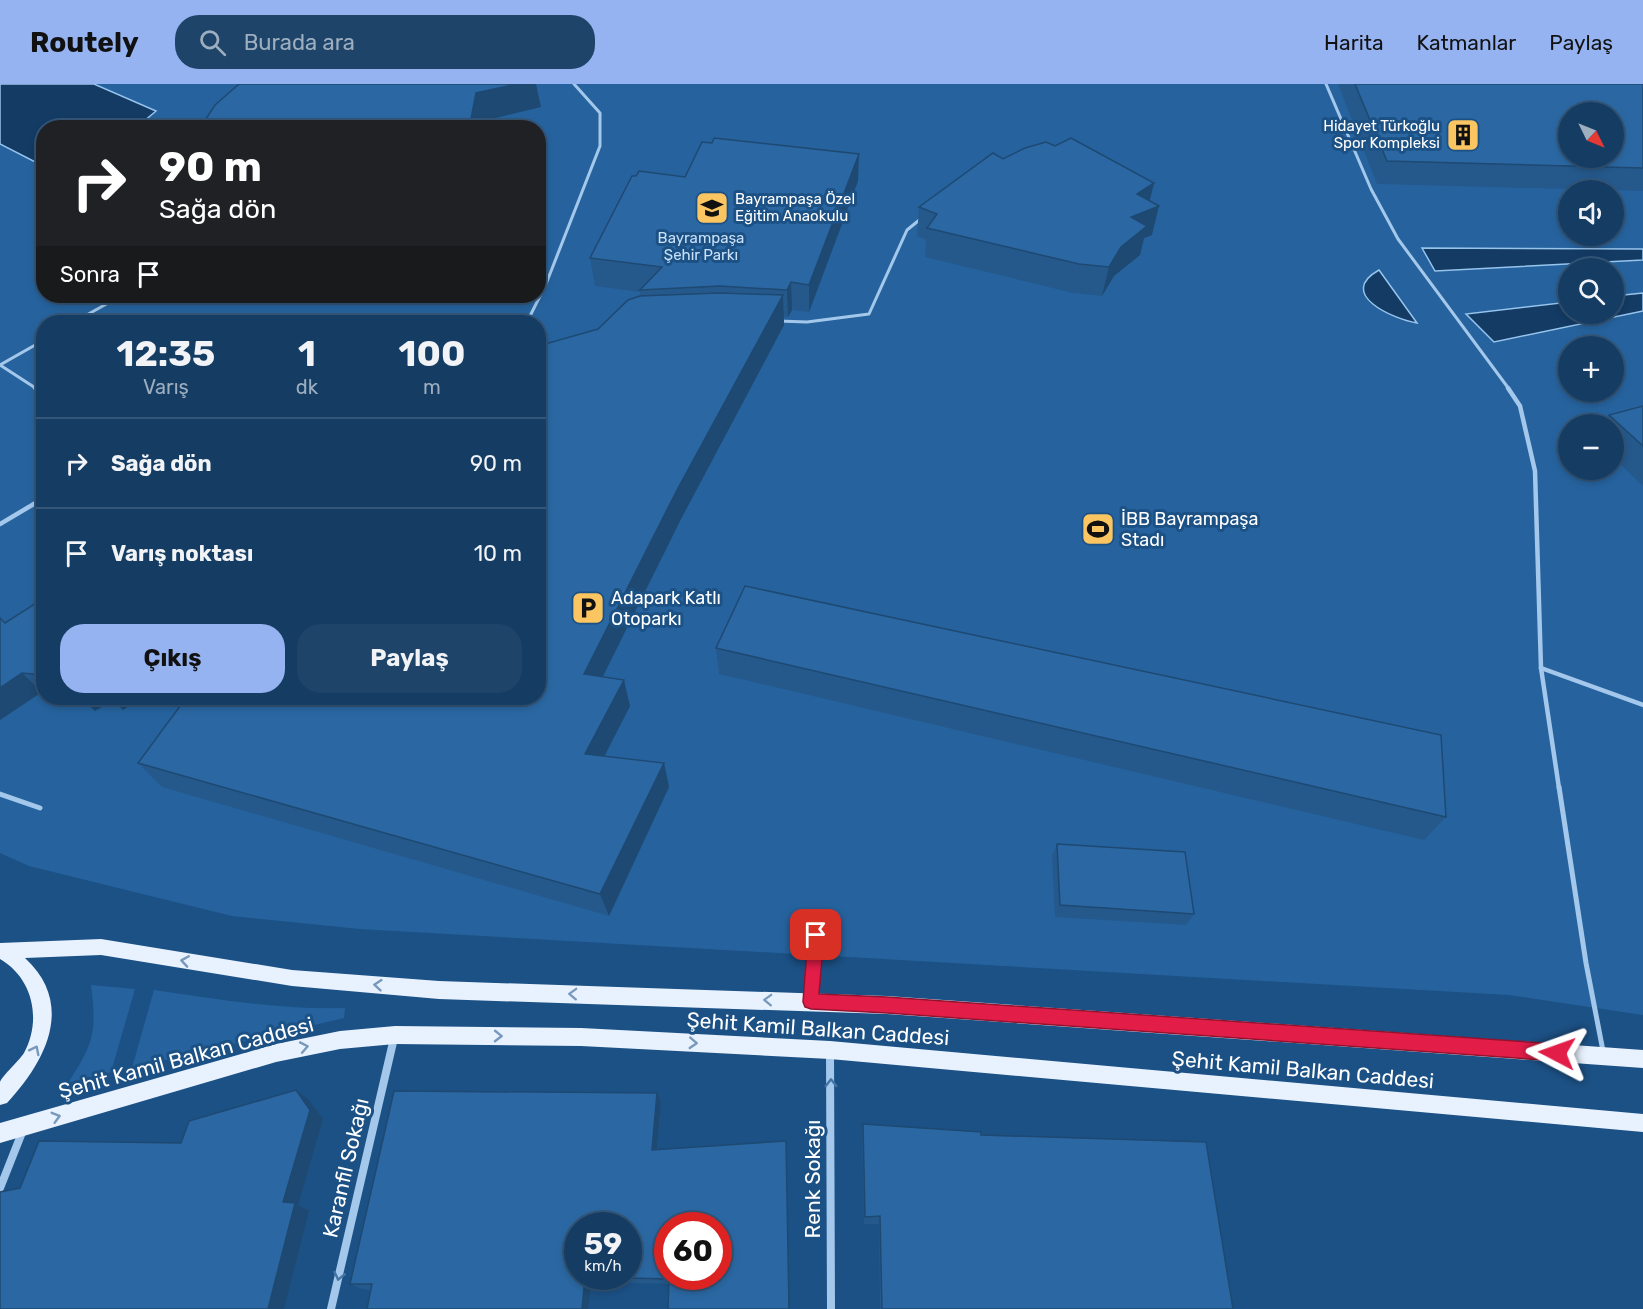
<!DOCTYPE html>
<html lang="tr">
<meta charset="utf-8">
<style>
:root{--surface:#153d64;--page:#1e446a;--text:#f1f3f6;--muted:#9daebf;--line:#345678;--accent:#95b2f1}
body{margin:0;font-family:Rubik,sans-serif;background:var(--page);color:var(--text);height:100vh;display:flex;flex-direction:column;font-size:22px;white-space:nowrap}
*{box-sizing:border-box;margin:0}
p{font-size:20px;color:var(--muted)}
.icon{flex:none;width:33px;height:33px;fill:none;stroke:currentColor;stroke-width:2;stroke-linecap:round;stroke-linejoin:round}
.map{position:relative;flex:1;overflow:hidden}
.panel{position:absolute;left:36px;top:231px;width:510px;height:390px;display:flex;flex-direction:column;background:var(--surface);border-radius:24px;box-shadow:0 3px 9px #0003,0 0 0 2px var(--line)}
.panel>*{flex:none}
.hud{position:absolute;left:36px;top:36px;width:510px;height:183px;border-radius:24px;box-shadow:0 3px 9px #0003,0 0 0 2px var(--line);background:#202124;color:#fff;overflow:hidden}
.needle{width:39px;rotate:133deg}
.fabs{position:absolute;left:1558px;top:18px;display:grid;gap:12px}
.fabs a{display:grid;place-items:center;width:66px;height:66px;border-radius:50%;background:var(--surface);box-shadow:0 3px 9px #0003,0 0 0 2px var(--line);font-size:30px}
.speed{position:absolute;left:564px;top:1128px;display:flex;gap:12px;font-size:30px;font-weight:700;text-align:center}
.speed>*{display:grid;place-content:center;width:78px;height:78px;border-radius:50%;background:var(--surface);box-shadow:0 3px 9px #0003,0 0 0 2px var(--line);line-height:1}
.speed small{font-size:15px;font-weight:400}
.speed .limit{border:9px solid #d22;background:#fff;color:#111}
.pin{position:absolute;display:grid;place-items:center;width:51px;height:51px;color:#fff;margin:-26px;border-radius:12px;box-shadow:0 3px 9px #0006}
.me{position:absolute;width:66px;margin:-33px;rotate:274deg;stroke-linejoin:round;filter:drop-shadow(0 0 4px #0008)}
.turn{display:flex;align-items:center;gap:21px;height:126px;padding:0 24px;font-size:27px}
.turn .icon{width:78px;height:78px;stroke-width:2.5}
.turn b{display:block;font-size:42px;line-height:51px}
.then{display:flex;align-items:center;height:57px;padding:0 24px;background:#0003;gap:12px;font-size:22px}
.eta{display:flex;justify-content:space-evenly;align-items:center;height:102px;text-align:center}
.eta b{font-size:36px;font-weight:700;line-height:42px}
.action{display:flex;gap:12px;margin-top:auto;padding:12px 24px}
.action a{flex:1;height:69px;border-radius:24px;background:var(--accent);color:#111;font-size:24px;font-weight:700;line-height:69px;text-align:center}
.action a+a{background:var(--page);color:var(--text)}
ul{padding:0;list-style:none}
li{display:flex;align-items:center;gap:18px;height:90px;padding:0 24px;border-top:2px solid var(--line)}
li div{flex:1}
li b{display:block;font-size:22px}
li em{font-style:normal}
header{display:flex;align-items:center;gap:36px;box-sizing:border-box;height:84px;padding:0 30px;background:var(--accent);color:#111}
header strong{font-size:28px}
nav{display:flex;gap:33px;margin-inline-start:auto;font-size:21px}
.search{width:420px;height:54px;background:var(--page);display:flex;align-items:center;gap:15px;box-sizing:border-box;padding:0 21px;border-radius:24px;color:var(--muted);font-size:22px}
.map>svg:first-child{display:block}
</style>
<header>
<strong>Routely</strong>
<div class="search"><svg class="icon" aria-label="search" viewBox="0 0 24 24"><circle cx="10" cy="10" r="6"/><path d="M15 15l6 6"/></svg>Burada ara</div>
<nav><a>Harita</a><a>Katmanlar</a><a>Paylaş</a></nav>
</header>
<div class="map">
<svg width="1643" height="1225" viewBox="0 0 1643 1225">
<rect width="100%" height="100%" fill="#1c5185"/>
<g fill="#26639e" fill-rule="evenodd">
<path d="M0 0H1643V931L1509 911 360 845 232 832 29 782 0 769ZM1569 28H1614V74H1569ZM44 44H538V212H44ZM1569 106H1614V152H1569ZM1569 184H1614V230H1569ZM44 238H538V614H44ZM1569 262H1614V308H1569ZM1569 340H1614V386H1569Z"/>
<path d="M91 901 135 905 111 988 68 999C94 959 97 948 91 901Z"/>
<path d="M154 906C217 915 280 926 345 924L344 934 132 984Z"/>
</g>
<g fill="#133b64" stroke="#97c4ed" stroke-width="1.5">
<polygon points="0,0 94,0 156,27 137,43 44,44 43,82 0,60"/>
<polygon points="1422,164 1643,165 1643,176 1435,187"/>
<path d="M1379 186 1417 239C1393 235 1336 210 1379 186Z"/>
<polygon points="1643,209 1643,227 1494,258 1466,230 1569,218 1569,230 1614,230 1614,212"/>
</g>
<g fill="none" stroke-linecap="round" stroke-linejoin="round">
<g stroke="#a4c8eb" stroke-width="3">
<polyline points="1326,0 1371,105 1398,155 1509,305"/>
<polyline points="778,237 807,238 869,230 907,146 923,133"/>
<polyline points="74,238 110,218 113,212"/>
<polyline points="527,238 546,200 600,62 600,29 574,0"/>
<polyline points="0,281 37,305"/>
<polyline points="0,281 44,256"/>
</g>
<g stroke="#a4c8eb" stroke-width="4.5">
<polyline points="35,304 44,310"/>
<polyline points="1508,304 1520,322 1535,387 1541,584 1559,704"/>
<polyline points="0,440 44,414"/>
<polyline points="1541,584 1643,621"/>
</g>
<g stroke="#a4c8eb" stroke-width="5">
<polyline points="1559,703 1586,879 1603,967"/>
<polyline points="0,710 40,724"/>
<polyline points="811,915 816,851"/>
</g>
<g stroke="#a4c8eb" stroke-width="8">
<polyline points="830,968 831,1225"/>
<polyline points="0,1104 23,1046"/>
<polyline points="331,1225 394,954"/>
</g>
<g fill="#e8f2fe" fill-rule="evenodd">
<path d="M101 855 292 886 439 897 887 912 1643 966V984L887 930 439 915 292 902 101 871 25 874C76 921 45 978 7 1019L0 1021C0 1015 0 1004 0 998 3 991 18 978 24 969 42 936 33 894 0 875V859Z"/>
<polygon points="395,942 581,944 830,957 1643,1030 1643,1048 830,975 581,962 395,960 340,965 276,978 0,1059 0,1039 276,960 340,947"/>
</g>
</g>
<g fill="#25598c">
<polygon points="1338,0 1643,0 1643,107 1377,100"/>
<polygon points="1055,62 1154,99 1150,116 1152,151 1144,154 1140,171 1114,192 1102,212 1073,209 925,173 926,156 917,152 919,123 1003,75"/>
<polygon points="685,93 858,97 809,228 792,226 788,233 784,233 784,241 681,435 603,593 630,622 605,672 664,679 669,703 609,832 162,703 138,679 598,245 640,211 640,208 595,202 590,174"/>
<polygon points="1643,322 1643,402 1614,374 1614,340 1602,340 1609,331"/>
<polygon points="44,514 44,609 42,608 0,636 5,539"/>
<polygon points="716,564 1446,733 1424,756 719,590"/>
<polygon points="81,614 141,614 123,626 113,616 95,627"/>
<polygon points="1057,760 1194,830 1186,841 1055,833 1052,772"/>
<polygon points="657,1009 661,1018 657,1066 786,1057 790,1225 668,1225 669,1200 592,1198 588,1225 367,1225 371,1206 362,1205 350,1200"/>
<polygon points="863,1040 981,1051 1233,1225 880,1225 879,1140 864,1140 862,1050"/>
</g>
<g fill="#1e4972">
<polygon points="517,0 536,0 541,23 483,37 482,44 466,44 476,9"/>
<polygon points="859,70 858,97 809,228 809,201"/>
<polygon points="1154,99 1147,127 1159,122 1152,151 1144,154 1140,171 1114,192 1102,212 1109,183 1137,110"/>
<polygon points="791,198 792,226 788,233 787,206"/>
<polygon points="783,211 784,241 681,435 591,616 584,590 677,406"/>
<polygon points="22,589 42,608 0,636 0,604"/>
<polygon points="624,596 630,622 593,694 585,670"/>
<polygon points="82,614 110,614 113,616 95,627"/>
<polygon points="112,614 141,614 123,626"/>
<polygon points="664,679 669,703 609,832 600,810"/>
<polygon points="296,1006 309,1016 323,1035 298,1121 309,1127 284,1225 268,1225 283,1118"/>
<polygon points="657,1009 661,1018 656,1074 652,1066"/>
<polygon points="786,1057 786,1065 790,1225 789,1225"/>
<polygon points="585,1193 592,1198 588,1225 582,1225"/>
</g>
<g fill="#2b68a3" stroke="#1e4972" stroke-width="1.5" fill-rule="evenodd">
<polygon points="239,0 517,0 476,9 471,35 466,44 200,44 215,21"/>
<path d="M1355 0H1643V84L1387 77ZM1569 28H1614V74H1569Z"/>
<polygon points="714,54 859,70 809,201 791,198 787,206 720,202 640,206 662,183 590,174 632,92 636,92 639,87 685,93 702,58 712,59"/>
<polygon points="1071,54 1154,99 1137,110 1159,122 1131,133 1147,142 1121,163 1109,183 1079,180 927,144 937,130 919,123 993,69 1003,75 1025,64 1046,58 1055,62"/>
<polygon points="719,209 783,211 677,406 584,590 624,596 585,670 664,679 600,810 138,679 186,614 538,614 538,262 598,245 628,216 640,212"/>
<polygon points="1643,322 1643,362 1609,331"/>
<polygon points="745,502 1441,651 1446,733 716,564"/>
<polygon points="44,514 44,591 22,589 0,604 0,534 5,539"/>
<polygon points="1057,760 1185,768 1194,830 1060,821"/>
<polygon points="296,1006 310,1026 283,1118 295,1119 268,1225 0,1225 0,1108 20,1104 39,1057 181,1059 189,1037"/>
<path d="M394 1007 657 1009 652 1066 786 1057 789 1225H668L669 1195 585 1193 582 1225H367L372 1200H350ZM578 1142H628V1192H578ZM668 1142H718V1192H668Z"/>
<polygon points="863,1040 981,1048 981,1051 1206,1058 1233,1225 882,1225 880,1132 865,1133"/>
</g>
<defs><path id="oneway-chevron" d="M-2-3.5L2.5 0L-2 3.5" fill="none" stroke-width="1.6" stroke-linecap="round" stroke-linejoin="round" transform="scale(1.5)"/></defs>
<g stroke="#7899bb">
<use href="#oneway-chevron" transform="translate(185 877) rotate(-171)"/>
<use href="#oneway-chevron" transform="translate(378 901) rotate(-175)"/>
<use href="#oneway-chevron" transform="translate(573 910) rotate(-178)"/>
<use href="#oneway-chevron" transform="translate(768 916) rotate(-178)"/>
<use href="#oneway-chevron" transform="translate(498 952) rotate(1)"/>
<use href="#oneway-chevron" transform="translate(693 959) rotate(3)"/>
<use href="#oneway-chevron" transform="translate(304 963) rotate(-11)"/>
<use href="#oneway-chevron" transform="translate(35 966) rotate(-63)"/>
<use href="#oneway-chevron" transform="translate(56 1033) rotate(-16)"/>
</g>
<g stroke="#4575a4">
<use href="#oneway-chevron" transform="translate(831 999) rotate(-90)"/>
<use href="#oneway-chevron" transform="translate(339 1192) rotate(103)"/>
</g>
<polygon fill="#e11d48" stroke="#92132f" stroke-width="1.5" points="816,843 822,846 824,851 819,910 887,913 1557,960 1562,963 1565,969 1562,975 1557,977 887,929 811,925 805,923 803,918 808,851 810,846"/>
<defs>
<g id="building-square" transform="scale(1.725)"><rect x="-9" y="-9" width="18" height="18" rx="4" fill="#fbc562" stroke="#1c5185"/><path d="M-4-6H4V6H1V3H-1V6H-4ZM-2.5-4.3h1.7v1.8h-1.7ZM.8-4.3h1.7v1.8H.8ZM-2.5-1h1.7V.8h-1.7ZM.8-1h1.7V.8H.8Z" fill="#111"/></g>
<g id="school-square" transform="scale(1.725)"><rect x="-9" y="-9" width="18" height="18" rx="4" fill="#fbc562" stroke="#1c5185"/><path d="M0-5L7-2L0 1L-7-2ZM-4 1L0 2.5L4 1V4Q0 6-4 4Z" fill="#111"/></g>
<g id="stadium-square" transform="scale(1.725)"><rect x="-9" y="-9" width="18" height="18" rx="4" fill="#fbc562" stroke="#1c5185"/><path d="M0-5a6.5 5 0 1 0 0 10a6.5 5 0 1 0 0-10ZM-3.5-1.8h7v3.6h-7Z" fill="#111"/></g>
<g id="parking-square" transform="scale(1.725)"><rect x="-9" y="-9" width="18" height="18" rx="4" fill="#fbc562" stroke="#1c5185"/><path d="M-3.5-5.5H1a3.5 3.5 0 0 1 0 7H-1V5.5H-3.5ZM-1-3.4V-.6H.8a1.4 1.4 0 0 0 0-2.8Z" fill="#111"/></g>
</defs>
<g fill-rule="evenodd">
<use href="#building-square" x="1463" y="51"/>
<use href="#school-square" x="712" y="124"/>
<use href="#stadium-square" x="1098" y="445"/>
<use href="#parking-square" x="588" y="524"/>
</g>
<g text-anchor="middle" stroke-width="6" stroke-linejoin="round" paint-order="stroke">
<g font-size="15" fill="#fff" stroke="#1c5185" text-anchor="end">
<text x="1440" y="47">Hidayet Türkoğlu<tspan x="1440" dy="17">Spor Kompleksi</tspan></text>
<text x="735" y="120" text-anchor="start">Bayrampaşa Özel<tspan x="735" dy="17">Eğitim Anaokulu</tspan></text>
</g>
<g font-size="15" fill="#c9e1f8" stroke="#1c5185">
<text x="701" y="159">Bayrampaşa<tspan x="701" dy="17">Şehir Parkı</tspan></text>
</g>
<g font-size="18" fill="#fff" stroke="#1c5185" text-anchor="start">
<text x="1121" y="441">İBB Bayrampaşa<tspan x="1121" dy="21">Stadı</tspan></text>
<text x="611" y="520">Adapark Katlı<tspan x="611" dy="21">Otoparkı</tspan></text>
</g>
<g font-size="21" fill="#fff" stroke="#1c5185">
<text transform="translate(818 945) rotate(4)" y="7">Şehit Kamil Balkan Caddesi</text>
<text transform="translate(186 974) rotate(-15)" y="7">Şehit Kamil Balkan Caddesi</text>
<text transform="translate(1303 986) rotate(5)" y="7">Şehit Kamil Balkan Caddesi</text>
<text transform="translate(346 1084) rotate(-77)" y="7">Karanfil Sokağı</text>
<text transform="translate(813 1095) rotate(-90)" y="7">Renk Sokağı</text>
</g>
</g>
</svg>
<div class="fabs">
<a><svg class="needle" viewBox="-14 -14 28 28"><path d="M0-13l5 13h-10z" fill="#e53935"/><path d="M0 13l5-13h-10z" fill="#9daebf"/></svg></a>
<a><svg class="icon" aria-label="sound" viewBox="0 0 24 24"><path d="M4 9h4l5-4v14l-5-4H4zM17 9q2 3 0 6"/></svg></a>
<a><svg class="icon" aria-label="search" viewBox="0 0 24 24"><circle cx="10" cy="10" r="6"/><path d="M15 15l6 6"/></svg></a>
<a>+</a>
<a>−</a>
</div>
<div class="speed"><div>59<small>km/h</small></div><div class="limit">60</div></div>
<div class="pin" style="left:816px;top:851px;background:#d93025"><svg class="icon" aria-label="arrive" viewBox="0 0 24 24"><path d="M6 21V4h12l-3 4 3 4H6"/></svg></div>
<svg class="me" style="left:1557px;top:969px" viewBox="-20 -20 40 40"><path d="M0-17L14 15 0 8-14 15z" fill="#e11d48" stroke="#fff" stroke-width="4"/></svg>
<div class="hud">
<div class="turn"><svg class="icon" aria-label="right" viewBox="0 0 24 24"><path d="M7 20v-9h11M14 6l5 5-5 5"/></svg><div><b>90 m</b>Sağa dön</div></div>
<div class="then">Sonra<svg class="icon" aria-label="arrive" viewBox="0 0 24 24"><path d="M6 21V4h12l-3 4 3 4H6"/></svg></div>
</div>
<section class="panel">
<div class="eta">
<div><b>12:35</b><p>Varış</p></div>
<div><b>1</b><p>dk</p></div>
<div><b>100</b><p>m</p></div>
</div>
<ul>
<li><svg class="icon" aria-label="right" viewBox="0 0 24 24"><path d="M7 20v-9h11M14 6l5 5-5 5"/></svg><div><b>Sağa dön</b></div><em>90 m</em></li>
<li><svg class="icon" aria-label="arrive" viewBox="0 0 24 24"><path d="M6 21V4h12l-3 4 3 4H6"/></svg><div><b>Varış noktası</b></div><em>10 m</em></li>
</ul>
<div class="action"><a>Çıkış</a><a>Paylaş</a></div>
</section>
</div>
